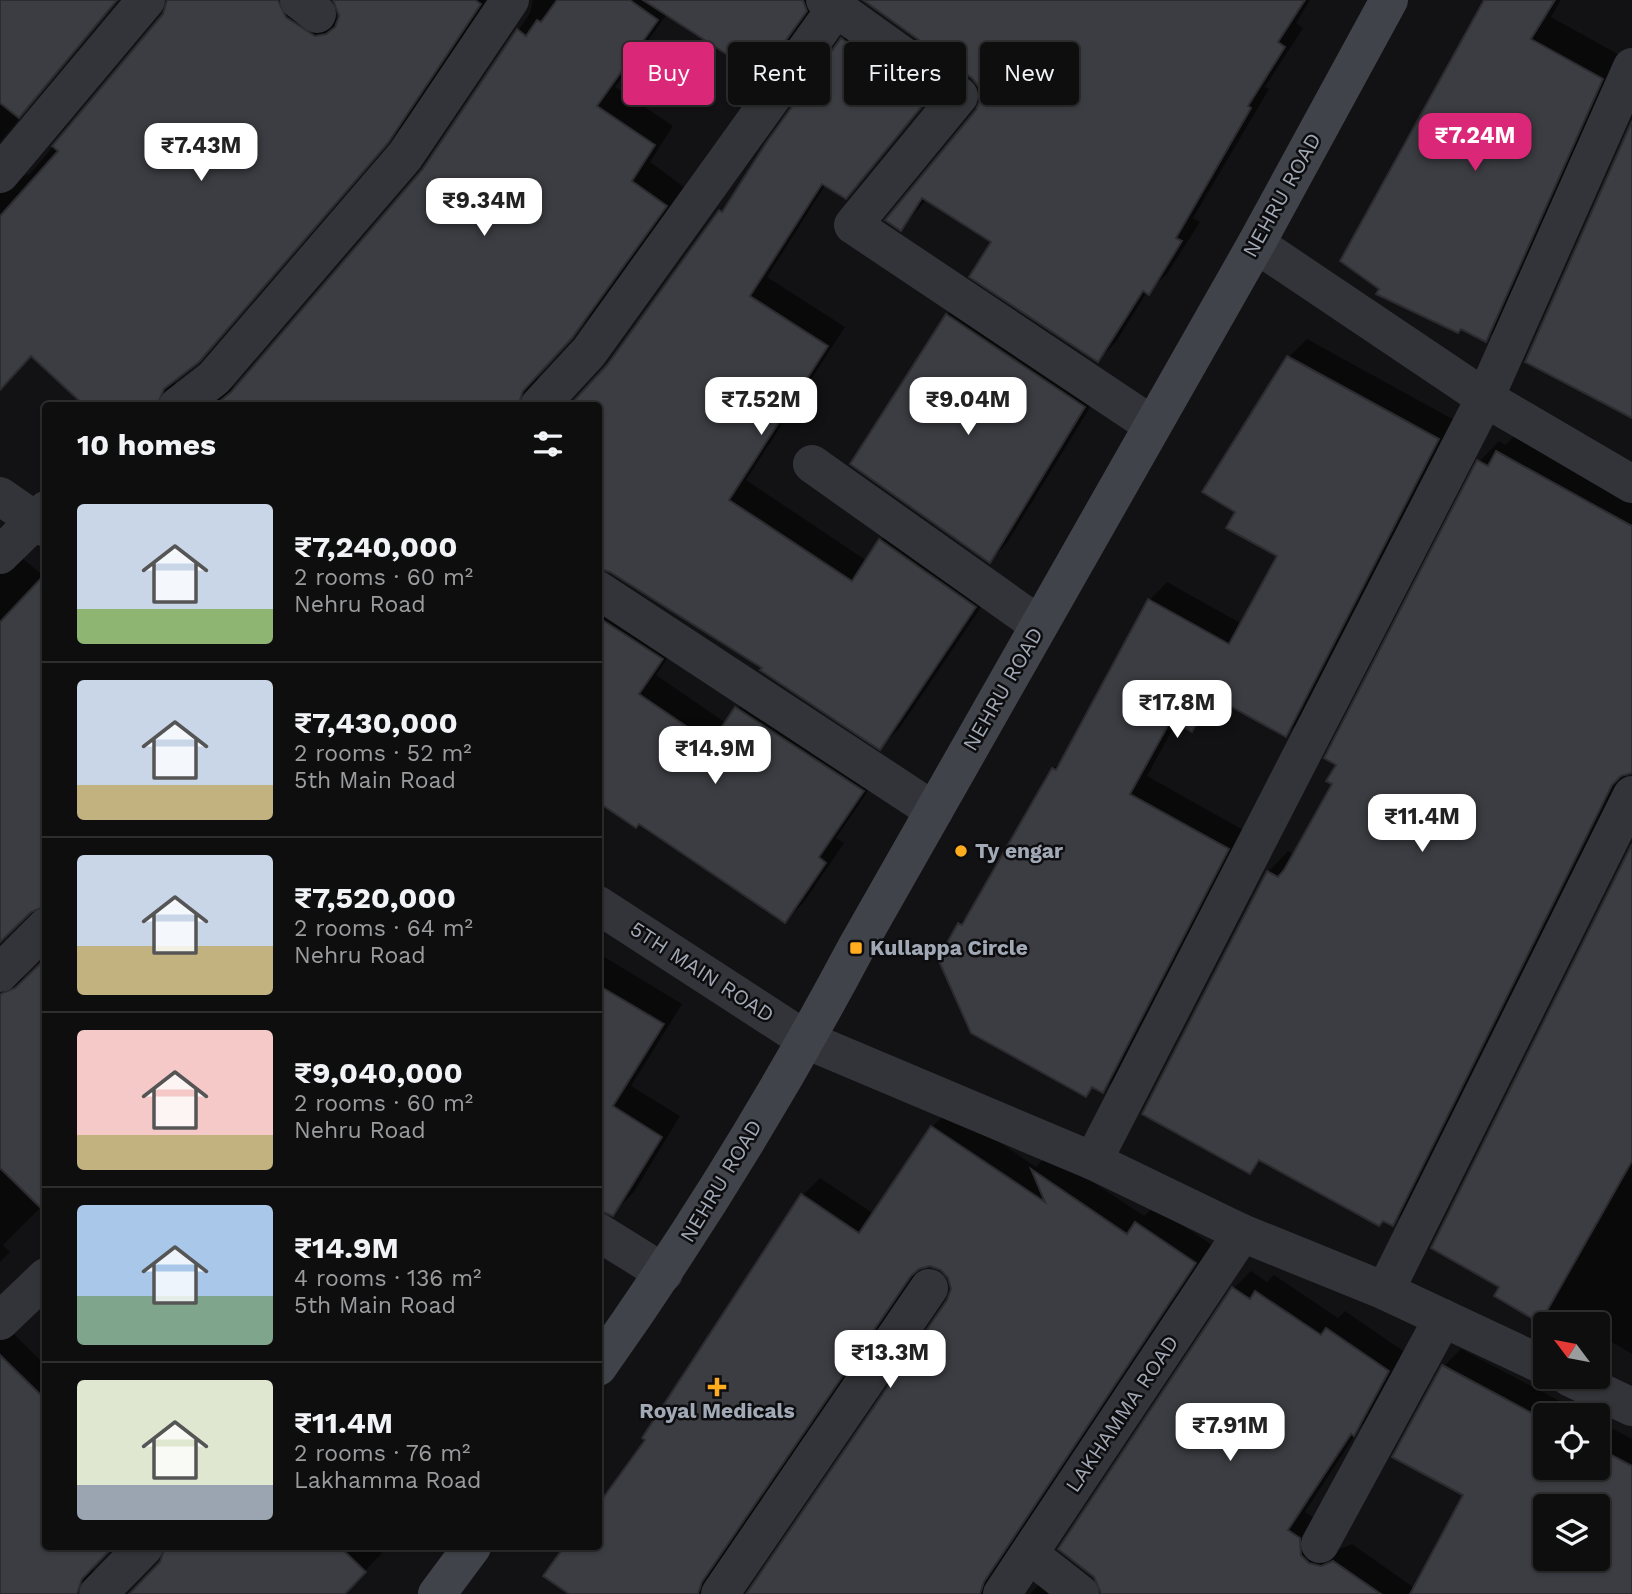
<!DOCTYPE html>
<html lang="en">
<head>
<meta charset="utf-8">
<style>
  body { margin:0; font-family:"Work Sans",sans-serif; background:#171718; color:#f1f3f6; height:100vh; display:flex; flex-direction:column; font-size:26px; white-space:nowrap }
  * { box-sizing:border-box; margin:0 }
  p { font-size:23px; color:#9b9c9e }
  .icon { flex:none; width:38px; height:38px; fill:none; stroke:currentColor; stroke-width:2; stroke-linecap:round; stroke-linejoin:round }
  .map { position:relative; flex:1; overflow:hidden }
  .details { position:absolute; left:42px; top:402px; width:560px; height:1148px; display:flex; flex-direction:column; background:#0e0e0f; border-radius:7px; box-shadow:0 2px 5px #0004,0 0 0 2px #2e2e2f }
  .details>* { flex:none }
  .top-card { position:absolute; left:623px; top:42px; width:665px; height:63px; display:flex; gap:14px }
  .needle { width:46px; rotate:302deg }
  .tools { position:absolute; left:1533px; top:1312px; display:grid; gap:14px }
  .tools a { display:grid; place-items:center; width:77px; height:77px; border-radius:7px; background:#0e0e0f; box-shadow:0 2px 5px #0004,0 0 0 2px #2e2e2f; font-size:35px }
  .price { position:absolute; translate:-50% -60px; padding:0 16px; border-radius:14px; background:#fff; color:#222; font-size:23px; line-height:46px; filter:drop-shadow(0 2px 4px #0008) }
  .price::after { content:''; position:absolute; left:50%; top:42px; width:21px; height:16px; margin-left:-10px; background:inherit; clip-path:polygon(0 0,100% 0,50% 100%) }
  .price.on { background:#db2777; color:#fff }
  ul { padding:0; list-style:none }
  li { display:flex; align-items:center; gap:21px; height:175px; padding:0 35px }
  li+li { border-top:2px solid #2e2e2f }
  li span { display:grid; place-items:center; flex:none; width:196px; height:140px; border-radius:7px; color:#555 }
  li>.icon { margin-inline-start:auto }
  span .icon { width:84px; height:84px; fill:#fffc; stroke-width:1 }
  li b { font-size:30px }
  h2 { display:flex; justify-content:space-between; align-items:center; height:84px; padding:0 35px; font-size:30px }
  .pill { padding:0 24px; border-radius:7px; background:#0e0e0f; box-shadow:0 2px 5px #0004,0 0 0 2px #2e2e2f; font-size:24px; line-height:63px }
  .pill.on { background:#db2777; color:#fff }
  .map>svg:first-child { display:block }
</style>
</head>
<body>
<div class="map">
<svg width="1632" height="1594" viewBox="0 0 1632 1594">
  <rect width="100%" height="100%" fill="#121214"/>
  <g fill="#0007" fill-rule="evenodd">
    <path d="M 0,0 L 118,0 L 0,142 Z"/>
    <path d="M 169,0 L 306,0 L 333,18 L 340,17 L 335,0 L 488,0 L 406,122 L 217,341 L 176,378 L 174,389 L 186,406 L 88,406 L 32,355 L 0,380 L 0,165 L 16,178 L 30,174 L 164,15 Z"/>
    <path d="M 533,0 L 818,0 L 778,56 L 760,74 L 667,14 L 615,87 L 673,126 L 650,162 L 684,187 L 590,317 L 541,371 L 536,382 L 547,406 L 207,406 L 244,379 L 423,171 L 530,13 Z"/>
    <path d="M 865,0 L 1310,0 L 1296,23 L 1303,28 L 1265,87 L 1269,89 L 1193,218 L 1200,222 L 1167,274 L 1147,292 L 1116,342 L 1098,360 L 994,242 L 927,199 L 901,229 L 977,111 L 982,100 L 981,87 L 973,77 Z"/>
    <path d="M 1486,0 L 1561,0 L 1551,17 L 1623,57 L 1507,319 L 1485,340 Z"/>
    <path d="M 861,21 L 944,81 L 846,197 L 826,184 L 767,277 L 845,327 L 746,480 L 867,561 L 881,540 L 899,521 L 994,588 L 899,729 L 880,747 L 764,667 L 611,570 L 598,406 L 570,406 L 608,366 L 720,211 L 732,199 L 842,40 Z"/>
    <path d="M 965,297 L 1102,388 L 1007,543 L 990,561 L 852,464 L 947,315 Z"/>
    <path d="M 1307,339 L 1456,421 L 1304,717 L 1286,735 L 1218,697 L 1210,712 L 1192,730 L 1177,721 L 1147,776 L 1245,831 L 1121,1073 L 1103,1091 L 1094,1086 L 1086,1095 L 940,959 L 959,924 L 973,911 L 1053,769 L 1066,756 L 1150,600 L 1167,582 L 1242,624 L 1280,556 L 1237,512 L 1289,357 Z"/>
    <path d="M 1518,432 L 1632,494 L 1632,772 L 1627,773 L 1413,1204 L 1392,1224 L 1262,1160 L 1250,1172 L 1144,1114 L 1268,872 L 1288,851 L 1294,855 L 1335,783 L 1338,764 L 1479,462 L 1499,441 L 1505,445 Z"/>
    <path d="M 0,546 L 23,559 L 45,577 L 39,904 L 0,941 Z"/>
    <path d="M 598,583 L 680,640 L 656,675 L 726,723 L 755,689 L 881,772 L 836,838 L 844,843 L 804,902 L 785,921 L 639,822 L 598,800 Z"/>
    <path d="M 1632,848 L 1632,1354 L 1598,1334 L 1598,1325 L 1581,1325 L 1552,1309 L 1540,1320 L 1502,1286 Z"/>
    <path d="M 598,953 L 682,1004 L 631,1086 L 680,1116 L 634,1192 L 614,1212 L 598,1209 Z"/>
    <path d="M 46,958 L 46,1202 L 3,1245 L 10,1252 L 0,1262 L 0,967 L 14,977 L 26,977 Z"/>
    <path d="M 950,1109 L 1036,1167 L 1049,1153 L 1144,1216 L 1154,1206 L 1212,1245 L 1007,1594 L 749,1594 L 949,1301 L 953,1289 L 951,1278 L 943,1269 L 930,1264 L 921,1266 L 719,1562 L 725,1594 L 572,1594 L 567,1547 L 598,1547 L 647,1439 L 803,1195 L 820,1178 L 874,1214 L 932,1127 Z"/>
    <path d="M 1251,1271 L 1267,1282 L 1274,1275 L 1338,1318 L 1345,1311 L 1406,1353 L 1371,1416 L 1361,1426 L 1305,1512 L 1317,1520 L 1327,1546 L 1340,1549 L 1352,1544 L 1413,1587 L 1426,1568 L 1465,1494 L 1444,1366 L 1461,1349 L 1588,1416 L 1545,1416 L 1545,1468 L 1598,1468 L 1598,1421 L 1632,1439 L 1632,1594 L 1103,1594 L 1102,1584 L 1060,1549 L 1234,1288 ZM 1545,1507 L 1598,1507 L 1598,1559 L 1545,1559 Z"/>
    <path d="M 0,1320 L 46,1366 L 46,1547 L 114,1547 L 94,1568 L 94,1581 L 104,1594 L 0,1594 Z"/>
    <path d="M 167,1547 L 376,1547 L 382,1553 L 343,1594 L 130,1594 L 161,1563 Z"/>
    <path d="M 1053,1569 L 1088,1594 L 1030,1594 Z"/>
  </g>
  <g fill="#3c3d42" stroke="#2c2c30" stroke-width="2" fill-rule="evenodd">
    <path d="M 0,0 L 117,0 L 19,118 L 0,103 Z"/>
    <path d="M 167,0 L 278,0 L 286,17 L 315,36 L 326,34 L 335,27 L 339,16 L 333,0 L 475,0 L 481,4 L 388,143 L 199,362 L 164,389 L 157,406 L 85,406 L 31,356 L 0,390 L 0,216 L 58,151 L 52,146 L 163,14 Z"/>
    <path d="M 557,0 L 630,0 L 658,20 L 597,106 L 655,145 L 632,181 L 667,206 L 572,338 L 523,391 L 518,406 L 214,406 L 231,392 L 422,170 L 517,29 L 526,36 L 537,20 L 541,22 Z"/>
    <path d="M 643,0 L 803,0 L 807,11 L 760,76 Z"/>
    <path d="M 863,0 L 1305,0 L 1278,42 L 1285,47 L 1248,106 L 1251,108 L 1176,238 L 1182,241 L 1149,295 L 1143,291 L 1098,362 L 969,277 L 991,242 L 922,198 L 901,231 L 885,220 L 976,110 L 981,98 L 979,87 L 972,78 Z"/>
    <path d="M 1484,0 L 1555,0 L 1531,39 L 1603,79 L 1486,342 L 1461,329 L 1458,333 L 1376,294 L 1379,289 L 1340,261 Z"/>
    <path d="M 841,38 L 927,100 L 846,199 L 822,184 L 750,296 L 828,346 L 729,500 L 852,581 L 879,539 L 976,607 L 880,750 L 760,670 L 762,668 L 610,572 L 598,568 L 598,406 L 569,406 L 607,365 L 719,210 L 722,212 L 766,143 Z"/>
    <path d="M 1632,121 L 1632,418 L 1525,362 Z"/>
    <path d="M 946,314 L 1085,407 L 990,563 L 850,464 Z"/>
    <path d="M 1287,356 L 1439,439 L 1286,737 L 1212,696 L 1192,732 L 1171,720 L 1130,794 L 1229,849 L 1103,1093 L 1092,1087 L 1086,1097 L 971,1033 L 938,959 L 958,923 L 962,925 L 1052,768 L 1056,770 L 1148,599 L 1229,644 L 1277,556 L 1226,528 L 1235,512 L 1202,492 Z"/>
    <path d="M 1496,451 L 1632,526 L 1632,773 L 1621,776 L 1612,785 L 1393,1226 L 1383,1221 L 1379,1226 L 1259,1160 L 1250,1174 L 1142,1114 L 1267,871 L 1278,877 L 1284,870 L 1332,784 L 1326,781 L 1336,765 L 1324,758 L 1477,460 L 1488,466 Z"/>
    <path d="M 46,573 L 46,906 L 31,912 L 0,942 L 0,622 Z"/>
    <path d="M 598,617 L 663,659 L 639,694 L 711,743 L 735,707 L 864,791 L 819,857 L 826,863 L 785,923 L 639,824 L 636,828 L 598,802 Z"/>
    <path d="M 1632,844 L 1632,1161 L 1540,1323 L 1494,1296 L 1499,1287 L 1431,1248 Z"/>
    <path d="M 46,958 L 46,1213 L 0,1168 L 0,994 L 15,988 Z"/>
    <path d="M 598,985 L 664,1024 L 613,1106 L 662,1137 L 613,1216 L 598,1210 Z"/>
    <path d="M 931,1126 L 1045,1202 L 1031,1169 L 1127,1234 L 1135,1222 L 1196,1263 L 984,1582 L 980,1594 L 746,1594 L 947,1300 L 951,1289 L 948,1278 L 941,1270 L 930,1266 L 919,1269 L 911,1276 L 702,1582 L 698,1594 L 569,1594 L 543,1576 L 564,1547 L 598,1547 L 598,1505 L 645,1440 L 642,1438 L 801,1194 L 859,1233 Z"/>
    <path d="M 1232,1287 L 1250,1299 L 1255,1291 L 1321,1335 L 1326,1328 L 1389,1371 L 1354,1436 L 1351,1434 L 1288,1530 L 1300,1538 L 1301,1555 L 1309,1563 L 1321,1566 L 1333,1561 L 1381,1594 L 1101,1594 L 1094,1577 L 1058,1549 Z"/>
    <path d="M 0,1355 L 46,1400 L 46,1547 L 113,1547 L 82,1579 L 77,1594 L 0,1594 Z"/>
    <path d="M 1442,1365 L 1545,1420 L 1545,1468 L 1598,1468 L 1598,1448 L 1632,1466 L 1632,1594 L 1410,1594 L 1463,1495 L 1392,1457 ZM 1545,1507 L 1598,1507 L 1598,1559 L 1545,1559 Z"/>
    <path d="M 165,1547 L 340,1547 L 366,1572 L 345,1594 L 129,1594 L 160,1562 Z"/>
  </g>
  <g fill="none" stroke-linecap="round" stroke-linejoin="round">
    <g stroke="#333439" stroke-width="38">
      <path d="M 299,0 L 317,14"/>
      <path d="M 825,0 L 959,96 L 853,225 L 1152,425"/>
      <path d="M 0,174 L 146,0"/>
      <path d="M 1256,244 L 1485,398 L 1632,484"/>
      <path d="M 178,406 L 214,378 L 405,156 L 510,0"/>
      <path d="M 539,406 L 589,352 L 836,8"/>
      <path d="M 812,464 L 1039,625"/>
      <path d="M 0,555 L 46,510"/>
      <path d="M 598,590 L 934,811"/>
      <path d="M 0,973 L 46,927"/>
      <path d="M 1093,1161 L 1485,398 L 1632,67"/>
      <path d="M 598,1232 L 664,1273"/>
      <path d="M 1385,1291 L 1632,795"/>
      <path d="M 0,1321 L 46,1277"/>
      <path d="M 1320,1544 L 1443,1318"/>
      <path d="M 1029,1554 L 1080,1594"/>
      <path d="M 98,1594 L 144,1547"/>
      <path d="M 720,1594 L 929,1288"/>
      <path d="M 1002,1594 L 1242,1233"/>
    </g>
    <g stroke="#333439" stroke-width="38">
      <path d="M 0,496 L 46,528"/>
      <path d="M 598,905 L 806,1040 L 1093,1161 L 1242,1233 L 1385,1291 L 1545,1366"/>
      <path d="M 1569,1377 L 1632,1407"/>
    </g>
    <g stroke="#404349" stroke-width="38">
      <path d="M 598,1367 C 693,1233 779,1093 856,948 L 1256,244 L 1389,0"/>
      <path d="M 437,1594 L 472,1547"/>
    </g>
  </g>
  <g fill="#ffac1f" stroke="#0d0d0f" stroke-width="2.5">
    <circle cx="961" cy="851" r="7"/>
    <rect x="849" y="941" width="14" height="14" rx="3.5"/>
    <path d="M713.5 1376.5h7v7h7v7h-7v7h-7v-7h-7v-7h7z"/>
  </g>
  <g text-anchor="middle" stroke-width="5" stroke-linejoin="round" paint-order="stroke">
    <g font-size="21" fill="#a2a9b6" stroke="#0d0d0f">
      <text transform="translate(1282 195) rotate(-61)" y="7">NEHRU ROAD</text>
      <text transform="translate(1003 689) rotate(-60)" y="7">NEHRU ROAD</text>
      <text transform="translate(702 972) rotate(33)" y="7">5TH MAIN ROAD</text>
      <text transform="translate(721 1181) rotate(-59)" y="7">NEHRU ROAD</text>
      <text transform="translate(1122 1414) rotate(-56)" y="7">LAKHAMMA ROAD</text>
    </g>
    <g font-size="21" font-weight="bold" fill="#a2a9b6" stroke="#0d0d0f" text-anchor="start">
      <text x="975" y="858">Ty engar</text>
      <text x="870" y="955">Kullappa Circle</text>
      <text x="717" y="1418" text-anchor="middle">Royal Medicals</text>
    </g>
  </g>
</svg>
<div class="tools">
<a><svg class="needle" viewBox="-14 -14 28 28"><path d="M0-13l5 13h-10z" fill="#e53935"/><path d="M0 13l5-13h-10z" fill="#9b9c9e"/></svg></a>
<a><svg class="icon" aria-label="locate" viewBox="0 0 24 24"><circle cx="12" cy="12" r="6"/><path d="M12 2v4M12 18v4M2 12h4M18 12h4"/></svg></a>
<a><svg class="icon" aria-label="layers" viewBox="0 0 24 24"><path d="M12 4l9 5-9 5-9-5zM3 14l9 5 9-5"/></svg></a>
</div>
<b class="price on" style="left:1475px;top:173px">₹7.24M</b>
<b class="price" style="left:201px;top:183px">₹7.43M</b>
<b class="price" style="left:484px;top:238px">₹9.34M</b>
<b class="price" style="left:761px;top:437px">₹7.52M</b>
<b class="price" style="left:968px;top:437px">₹9.04M</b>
<b class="price" style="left:1177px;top:740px">₹17.8M</b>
<b class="price" style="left:715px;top:786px">₹14.9M</b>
<b class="price" style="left:1422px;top:854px">₹11.4M</b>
<b class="price" style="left:890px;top:1390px">₹13.3M</b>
<b class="price" style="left:1230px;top:1463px">₹7.91M</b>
<div class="top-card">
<a class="pill on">Buy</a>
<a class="pill">Rent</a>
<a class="pill">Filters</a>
<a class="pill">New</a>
</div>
<section class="details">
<h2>10 homes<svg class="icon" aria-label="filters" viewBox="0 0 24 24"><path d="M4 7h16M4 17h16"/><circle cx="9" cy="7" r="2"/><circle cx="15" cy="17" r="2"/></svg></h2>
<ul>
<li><span style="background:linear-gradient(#c9d6e8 75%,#8fb573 0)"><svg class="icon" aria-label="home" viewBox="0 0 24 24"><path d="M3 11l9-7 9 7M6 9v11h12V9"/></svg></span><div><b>₹7,240,000</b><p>2 rooms · 60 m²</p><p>Nehru Road</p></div></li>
<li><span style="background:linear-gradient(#c9d6e8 75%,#c2b280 0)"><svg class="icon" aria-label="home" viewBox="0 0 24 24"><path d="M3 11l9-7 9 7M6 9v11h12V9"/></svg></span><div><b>₹7,430,000</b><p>2 rooms · 52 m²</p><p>5th Main Road</p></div></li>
<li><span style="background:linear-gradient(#c9d6e8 65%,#c2b280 0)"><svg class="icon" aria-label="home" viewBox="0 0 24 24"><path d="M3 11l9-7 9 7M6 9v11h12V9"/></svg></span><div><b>₹7,520,000</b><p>2 rooms · 64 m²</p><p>Nehru Road</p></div></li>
<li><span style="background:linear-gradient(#f6c9c9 75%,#c2b280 0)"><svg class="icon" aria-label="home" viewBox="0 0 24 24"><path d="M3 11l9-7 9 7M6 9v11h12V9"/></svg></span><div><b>₹9,040,000</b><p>2 rooms · 60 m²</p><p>Nehru Road</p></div></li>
<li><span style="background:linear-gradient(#a9c7e8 65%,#7fa58c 0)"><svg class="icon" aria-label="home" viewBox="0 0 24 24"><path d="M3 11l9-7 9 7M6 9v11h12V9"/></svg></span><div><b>₹14.9M</b><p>4 rooms · 136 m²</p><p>5th Main Road</p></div></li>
<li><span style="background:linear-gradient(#dfe7d0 75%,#9aa5b1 0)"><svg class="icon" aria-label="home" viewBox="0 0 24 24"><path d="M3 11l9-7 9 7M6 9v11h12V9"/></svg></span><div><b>₹11.4M</b><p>2 rooms · 76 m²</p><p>Lakhamma Road</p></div></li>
</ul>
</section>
</div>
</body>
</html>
